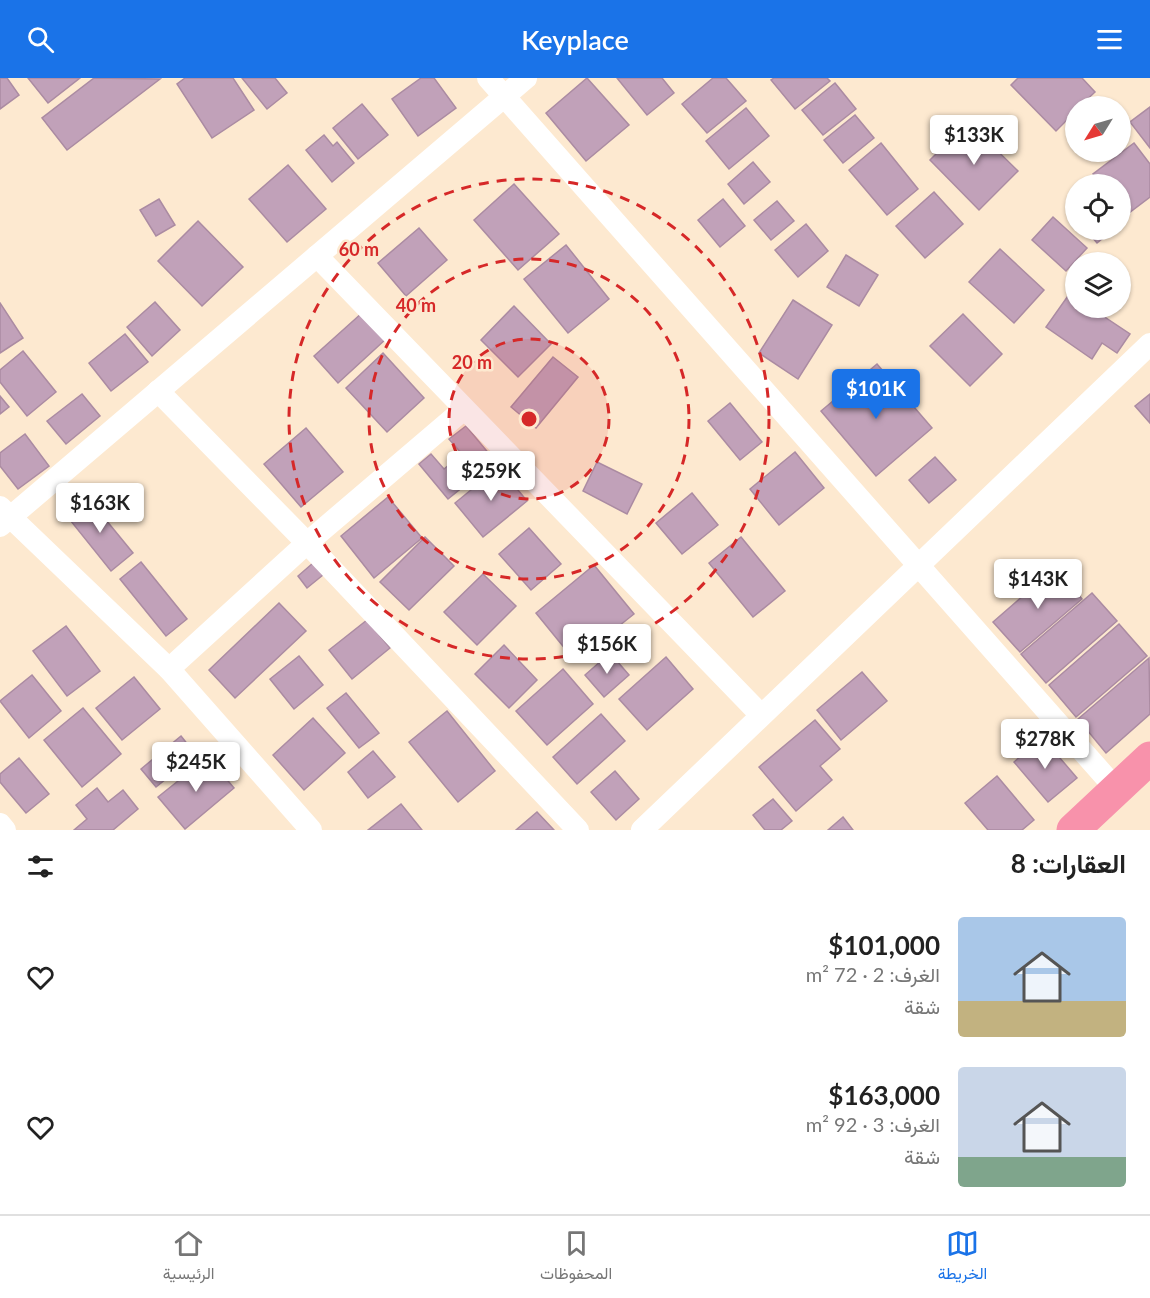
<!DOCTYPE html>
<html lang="ar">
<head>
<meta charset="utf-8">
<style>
  body { margin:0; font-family:Lato,Vazirmatn,sans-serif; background:#f2f2f2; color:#222; direction:rtl; height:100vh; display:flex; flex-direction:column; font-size:22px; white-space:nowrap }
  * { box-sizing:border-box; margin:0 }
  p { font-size:20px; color:#767676 }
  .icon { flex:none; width:33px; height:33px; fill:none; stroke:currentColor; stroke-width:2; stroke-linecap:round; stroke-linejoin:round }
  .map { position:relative; height:752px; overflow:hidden; direction:ltr }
  .details { display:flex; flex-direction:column; background:#fff; flex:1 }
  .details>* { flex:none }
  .needle { width:39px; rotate:233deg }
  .controls { position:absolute; left:1065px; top:18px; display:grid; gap:12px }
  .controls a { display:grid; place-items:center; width:66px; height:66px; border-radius:50%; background:#fff; box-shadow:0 2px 4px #0004; font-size:30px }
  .price { position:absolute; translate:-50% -51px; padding:0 14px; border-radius:6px; background:#fff; color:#222; font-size:20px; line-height:39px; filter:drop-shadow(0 2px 3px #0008) }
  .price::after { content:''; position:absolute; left:50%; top:36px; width:18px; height:14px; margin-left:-9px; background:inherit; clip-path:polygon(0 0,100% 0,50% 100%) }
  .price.selected { background:#1a73e8; color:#fff }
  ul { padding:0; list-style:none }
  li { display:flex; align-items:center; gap:18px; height:150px; padding:0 24px }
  li span { display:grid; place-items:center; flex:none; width:168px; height:120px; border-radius:6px; color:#555 }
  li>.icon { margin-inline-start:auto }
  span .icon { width:72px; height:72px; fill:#fffc; stroke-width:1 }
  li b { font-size:26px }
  h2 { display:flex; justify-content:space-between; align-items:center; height:72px; padding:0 24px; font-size:26px }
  header { display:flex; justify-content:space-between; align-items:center; height:78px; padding:0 24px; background:#1a73e8; color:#fff; font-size:27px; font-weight:600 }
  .tab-bar { display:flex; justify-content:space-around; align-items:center; height:84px; border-top:2px solid #e0e0e0; background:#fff; font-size:16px; color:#767676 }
  .tab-bar a { display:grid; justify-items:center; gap:3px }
  .tab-bar .selected { color:#1a73e8 }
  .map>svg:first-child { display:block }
</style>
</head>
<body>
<header><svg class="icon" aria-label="menu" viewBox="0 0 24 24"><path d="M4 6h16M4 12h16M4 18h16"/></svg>Keyplace<svg class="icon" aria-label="search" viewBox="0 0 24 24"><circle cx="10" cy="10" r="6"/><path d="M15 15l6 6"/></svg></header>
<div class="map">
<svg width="1150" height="752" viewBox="0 0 1150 752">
  <rect width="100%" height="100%" fill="#fde9d0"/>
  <g fill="#c1a1b9" stroke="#ab8ba2" stroke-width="1.5">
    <path d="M 0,0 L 7,0 L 19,17 L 0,31 Z"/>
    <path d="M 28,0 L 80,0 L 48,25 Z"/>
    <path d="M 94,0 L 160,1 L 67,72 L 42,40 Z"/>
    <path d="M 185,0 L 233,0 L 254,32 L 212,60 L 177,6 Z"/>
    <path d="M 242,0 L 275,0 L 287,15 L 267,31 Z"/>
    <path d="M 421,0 L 434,0 L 456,30 L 418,58 L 392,21 Z"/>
    <path d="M 587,0 L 629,47 L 586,83 L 546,35 Z"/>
    <path d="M 617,0 L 662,0 L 674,15 L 647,37 Z"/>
    <path d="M 713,0 L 726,0 L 746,23 L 707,55 L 682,26 Z"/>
    <path d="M 774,0 L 827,0 L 830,3 L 795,31 L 771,2 Z"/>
    <path d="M 1018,0 L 1082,0 L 1095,14 L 1080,28 L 1076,28 L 1076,33 L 1056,53 L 1011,7 Z"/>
    <path d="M 835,5 L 856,31 L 823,57 L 802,32 Z"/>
    <path d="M 362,26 L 388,57 L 358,81 L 333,50 Z"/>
    <path d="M 1150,29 L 1150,70 L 1130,44 Z"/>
    <path d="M 746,30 L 769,58 L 729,91 L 706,63 Z"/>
    <path d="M 855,37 L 874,60 L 843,85 L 824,62 Z"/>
    <path d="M 968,44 L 1018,93 L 979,132 L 930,82 Z"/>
    <path d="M 324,57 L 333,68 L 337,64 L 354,85 L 332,104 L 306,72 Z"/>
    <path d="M 881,65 L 918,111 L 887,137 L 849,92 Z"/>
    <path d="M 1134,65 L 1150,86 L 1150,119 L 1125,138 L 1120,132 L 1120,106 L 1101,106 L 1093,96 Z"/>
    <path d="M 753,84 L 770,104 L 744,126 L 728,106 Z"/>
    <path d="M 288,87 L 326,131 L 287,164 L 249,121 Z"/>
    <path d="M 514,106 L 559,156 L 518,192 L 474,142 Z"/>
    <path d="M 934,114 L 963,146 L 925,180 L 896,148 Z"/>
    <path d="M 159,121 L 175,147 L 156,158 L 140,132 Z"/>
    <path d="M 723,121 L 745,148 L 720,169 L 698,142 Z"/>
    <path d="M 777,123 L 794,143 L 771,162 L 754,142 Z"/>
    <path d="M 1053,139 L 1087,170 L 1066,193 L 1032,162 Z"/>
    <path d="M 198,143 L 243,189 L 202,228 L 158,183 Z"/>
    <path d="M 806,146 L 828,173 L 798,199 L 775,172 Z"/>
    <path d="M 419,150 L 447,182 L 406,218 L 378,185 Z"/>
    <path d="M 1086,152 L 1113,152 L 1097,165 Z"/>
    <path d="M 566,167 L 609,221 L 568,255 L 524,201 Z"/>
    <path d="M 1000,171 L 1044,212 L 1014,245 L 969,204 Z"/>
    <path d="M 846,177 L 878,197 L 859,228 L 827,209 Z"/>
    <path d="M 1070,215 L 1076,219 L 1076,230 L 1091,230 L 1130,256 L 1117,275 L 1102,265 L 1092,281 L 1046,249 Z"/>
    <path d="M 793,222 L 832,247 L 798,301 L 759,275 Z"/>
    <path d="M 155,224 L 180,252 L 152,278 L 127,249 Z"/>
    <path d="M 0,225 L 23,260 L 0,275 Z"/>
    <path d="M 514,228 L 551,266 L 518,299 L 481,262 Z"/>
    <path d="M 363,234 L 386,261 L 338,305 L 314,278 Z"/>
    <path d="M 963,236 L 1002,276 L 970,308 L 930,268 Z"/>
    <path d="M 125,256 L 148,284 L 111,313 L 89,285 Z"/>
    <path d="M 23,273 L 56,314 L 27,338 L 0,304 L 0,292 Z"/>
    <path d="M 383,275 L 424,320 L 387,354 L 346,310 Z"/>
    <path d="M 553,279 L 578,299 L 536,350 L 511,329 Z"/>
    <path d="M 877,286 L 932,350 L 876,398 L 821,333 Z"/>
    <path d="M 82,316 L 100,338 L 66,366 L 47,343 Z"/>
    <path d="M 1150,316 L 1150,345 L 1135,328 Z"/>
    <path d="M 0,318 L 9,329 L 0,336 Z"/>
    <path d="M 730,325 L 762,364 L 740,382 L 708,343 Z"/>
    <path d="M 466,348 L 495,383 L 448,421 L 419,386 L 431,376 L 444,391 L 462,376 L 449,361 Z"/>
    <path d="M 306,350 L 343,394 L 301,429 L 264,386 Z"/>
    <path d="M 25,356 L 49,388 L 18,411 L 0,388 L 0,375 Z"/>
    <path d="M 795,374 L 824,410 L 779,447 L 750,411 Z"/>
    <path d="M 935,379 L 956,402 L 929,425 L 909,402 Z"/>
    <path d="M 597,384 L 642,406 L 627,436 L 583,413 Z"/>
    <path d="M 499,389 L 527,423 L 483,459 L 455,425 Z"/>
    <path d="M 692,415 L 718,447 L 682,476 L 656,445 Z"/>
    <path d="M 388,419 L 422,460 L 374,500 L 341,458 Z"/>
    <path d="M 88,420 L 133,475 L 111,493 L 66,437 Z"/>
    <path d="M 529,450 L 561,486 L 531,512 L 499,476 Z"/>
    <path d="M 425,459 L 454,488 L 409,532 L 380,504 Z"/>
    <path d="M 741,459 L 785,513 L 753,539 L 709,485 Z"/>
    <path d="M 141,484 L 187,541 L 166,558 L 120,501 Z"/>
    <path d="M 313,485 L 323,497 L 307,510 L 298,498 Z"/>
    <path d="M 594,487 L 634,536 L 575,583 L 536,535 Z"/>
    <path d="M 1055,490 L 1082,521 L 1020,574 L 993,544 Z"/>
    <path d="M 483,496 L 516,528 L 477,567 L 444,534 Z"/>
    <path d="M 1092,515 L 1117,543 L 1046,605 L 1021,576 Z"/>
    <path d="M 279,525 L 306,553 L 235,620 L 209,592 Z"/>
    <path d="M 367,542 L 390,570 L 352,601 L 329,572 Z"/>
    <path d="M 1119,546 L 1147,578 L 1076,639 L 1049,607 Z"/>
    <path d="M 66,548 L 100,593 L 67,618 L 33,573 Z"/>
    <path d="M 504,567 L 537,602 L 509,630 L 475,596 Z"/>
    <path d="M 610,575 L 629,597 L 604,619 L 585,597 Z"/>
    <path d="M 299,578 L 323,607 L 294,631 L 270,601 Z"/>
    <path d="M 666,579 L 693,611 L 647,652 L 619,621 Z"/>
    <path d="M 1149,580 L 1150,636 L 1106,675 L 1078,641 Z"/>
    <path d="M 563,591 L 593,626 L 547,667 L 516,633 Z"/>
    <path d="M 862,594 L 887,623 L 841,662 L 817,632 Z"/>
    <path d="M 32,597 L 61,633 L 29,660 L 0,623 Z"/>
    <path d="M 134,599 L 160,631 L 122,662 L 96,630 Z"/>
    <path d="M 346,615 L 379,655 L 359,670 L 327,630 Z"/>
    <path d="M 83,630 L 121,676 L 82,709 L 44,662 Z"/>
    <path d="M 447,633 L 495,693 L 458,724 L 409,664 Z"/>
    <path d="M 601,636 L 625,663 L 577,706 L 553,679 Z"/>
    <path d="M 313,640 L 345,675 L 304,712 L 273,677 Z"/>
    <path d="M 815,642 L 840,671 L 820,688 L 832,702 L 796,733 L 759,689 Z"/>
    <path d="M 181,658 L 196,677 L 156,709 L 141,691 Z"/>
    <path d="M 1042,659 L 1077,700 L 1048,724 L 1014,684 Z"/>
    <path d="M 373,673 L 395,699 L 368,720 L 348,694 Z"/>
    <path d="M 208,679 L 234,710 L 185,751 L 158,719 Z"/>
    <path d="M 19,680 L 49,716 L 26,735 L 0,704 L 0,696 Z"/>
    <path d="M 615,693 L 639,721 L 616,742 L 591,714 Z"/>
    <path d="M 997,698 L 1034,742 L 1022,752 L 988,752 L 965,725 Z"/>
    <path d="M 97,710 L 108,724 L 123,712 L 138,731 L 113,752 L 74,752 L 87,741 L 76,727 Z"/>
    <path d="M 773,721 L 792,743 L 781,752 L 765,752 L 753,737 Z"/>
    <path d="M 401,726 L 422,752 L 368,752 Z"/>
    <path d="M 537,734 L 554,752 L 516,752 Z"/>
    <path d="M 843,739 L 853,752 L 828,752 Z"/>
  </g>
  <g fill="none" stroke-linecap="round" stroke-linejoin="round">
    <g stroke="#fff" stroke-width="22">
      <path d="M 488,0 L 1116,711"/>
      <path d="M 317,178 L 761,637"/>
      <path d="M 158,313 L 307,465 L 578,752"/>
      <path d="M 0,429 L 169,591 L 311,752"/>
      <path d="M 0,448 L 526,0"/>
      <path d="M 169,591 L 307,465 L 464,331"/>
      <path d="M 0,746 L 5,752"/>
      <path d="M 642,752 L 1150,266"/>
    </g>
    <path stroke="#f892ab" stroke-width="33" d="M 1073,752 L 1150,680"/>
  </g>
  <circle cx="529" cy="341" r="80" fill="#d62828" fill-opacity=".12"/>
  <g fill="none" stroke="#d62828" stroke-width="3" stroke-dasharray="10 8">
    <circle cx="529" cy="341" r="80"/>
    <circle cx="529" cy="341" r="160"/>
    <circle cx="529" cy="341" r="240"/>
  </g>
  <circle cx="529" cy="341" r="9" fill="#d62828" stroke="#fde9d0" stroke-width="3"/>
  <g font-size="18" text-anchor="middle" font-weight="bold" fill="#d62828" stroke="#fde9d0" stroke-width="5" stroke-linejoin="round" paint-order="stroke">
    <text x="359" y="178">60 m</text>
    <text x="416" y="234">40 m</text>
    <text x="472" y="291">20 m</text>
  </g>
</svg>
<div class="controls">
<a><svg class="needle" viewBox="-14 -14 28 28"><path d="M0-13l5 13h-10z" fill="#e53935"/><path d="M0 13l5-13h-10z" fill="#767676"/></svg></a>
<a><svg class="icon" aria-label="locate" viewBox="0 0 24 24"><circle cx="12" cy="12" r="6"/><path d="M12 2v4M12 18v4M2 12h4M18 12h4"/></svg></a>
<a><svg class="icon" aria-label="layers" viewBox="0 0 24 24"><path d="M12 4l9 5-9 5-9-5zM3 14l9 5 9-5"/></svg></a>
</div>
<b class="price" style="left:974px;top:88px">$133K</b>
<b class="price selected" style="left:876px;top:342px">$101K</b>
<b class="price" style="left:491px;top:424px">$259K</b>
<b class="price" style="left:100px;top:456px">$163K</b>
<b class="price" style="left:1038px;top:532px">$143K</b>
<b class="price" style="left:607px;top:597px">$156K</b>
<b class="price" style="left:1045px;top:692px">$278K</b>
<b class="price" style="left:196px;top:715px">$245K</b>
</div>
<section class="details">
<h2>العقارات: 8<svg class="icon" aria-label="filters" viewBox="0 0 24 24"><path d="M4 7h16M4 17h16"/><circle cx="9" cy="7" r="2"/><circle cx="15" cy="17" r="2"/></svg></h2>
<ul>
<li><span style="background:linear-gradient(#a9c7e8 70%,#c2b280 0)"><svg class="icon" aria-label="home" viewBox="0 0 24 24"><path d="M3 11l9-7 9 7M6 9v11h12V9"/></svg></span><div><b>$101,000</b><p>الغرف: 2 · 72 m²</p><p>شقة</p></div><svg class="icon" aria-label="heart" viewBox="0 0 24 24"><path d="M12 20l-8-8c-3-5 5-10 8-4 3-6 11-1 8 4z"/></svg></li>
<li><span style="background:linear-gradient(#c9d6e8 75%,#7fa58c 0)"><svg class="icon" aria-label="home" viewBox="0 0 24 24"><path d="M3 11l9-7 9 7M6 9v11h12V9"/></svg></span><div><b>$163,000</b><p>الغرف: 3 · 92 m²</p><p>شقة</p></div><svg class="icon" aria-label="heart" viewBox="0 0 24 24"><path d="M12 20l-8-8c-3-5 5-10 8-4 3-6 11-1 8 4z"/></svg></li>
</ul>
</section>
<nav class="tab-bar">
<a class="selected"><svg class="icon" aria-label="map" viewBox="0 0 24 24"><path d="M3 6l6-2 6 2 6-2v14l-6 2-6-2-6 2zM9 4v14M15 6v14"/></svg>الخريطة</a>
<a><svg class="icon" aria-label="saved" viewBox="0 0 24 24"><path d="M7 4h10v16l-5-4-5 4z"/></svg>المحفوظات</a>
<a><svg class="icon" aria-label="home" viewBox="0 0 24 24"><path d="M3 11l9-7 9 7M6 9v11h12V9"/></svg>الرئيسية</a>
</nav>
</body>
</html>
